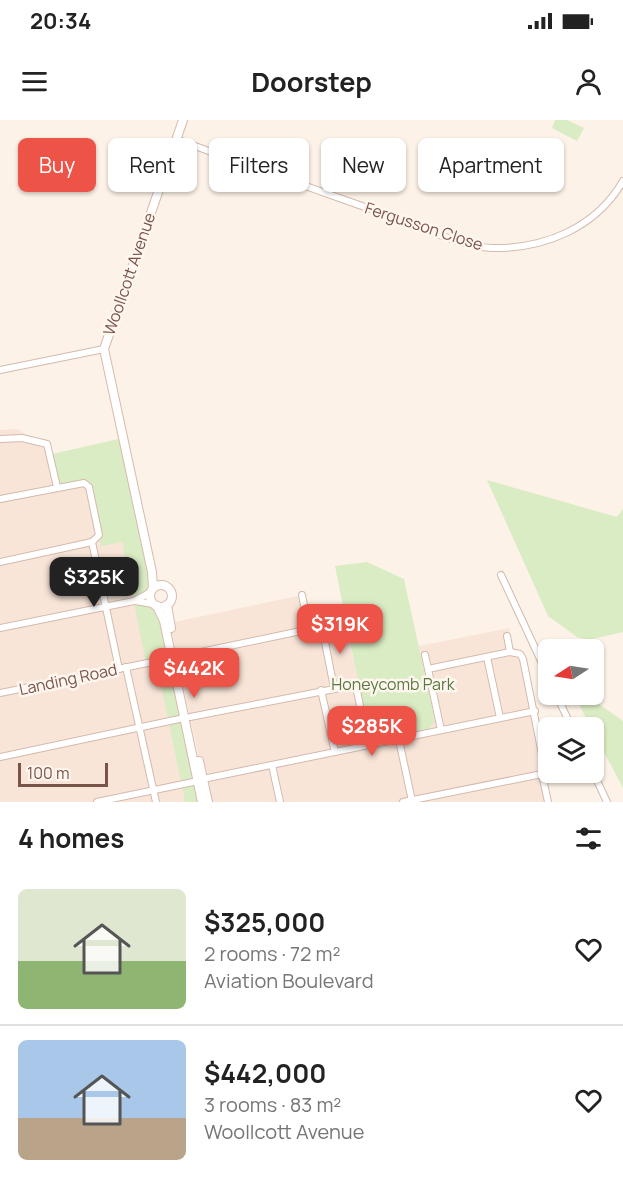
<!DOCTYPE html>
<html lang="en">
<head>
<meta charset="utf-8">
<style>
  body { margin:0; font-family:Manrope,sans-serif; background:#f6f6f6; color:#222; height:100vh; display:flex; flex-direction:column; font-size:22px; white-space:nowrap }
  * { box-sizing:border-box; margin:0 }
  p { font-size:20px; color:#767676 }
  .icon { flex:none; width:33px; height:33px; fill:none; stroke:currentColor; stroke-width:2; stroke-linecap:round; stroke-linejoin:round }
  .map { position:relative; height:682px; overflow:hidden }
  .panel { display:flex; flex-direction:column; background:#fff; flex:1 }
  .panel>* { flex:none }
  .guide { position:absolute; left:18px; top:18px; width:588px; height:54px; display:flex; gap:12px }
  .needle { width:39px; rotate:258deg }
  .fabs { position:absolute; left:538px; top:519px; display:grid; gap:12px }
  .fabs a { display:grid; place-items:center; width:66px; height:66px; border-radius:9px; background:#fff; box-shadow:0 2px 4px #0004; font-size:30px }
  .scale { position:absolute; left:18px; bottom:15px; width:90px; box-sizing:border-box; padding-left:6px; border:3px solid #795449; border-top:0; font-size:16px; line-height:21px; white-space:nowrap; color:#795449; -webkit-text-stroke:4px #fff6ef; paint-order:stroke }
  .price { position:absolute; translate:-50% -51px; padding:0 14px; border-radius:12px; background:#ed5447; color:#fff; font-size:20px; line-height:39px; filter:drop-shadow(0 2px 3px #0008) }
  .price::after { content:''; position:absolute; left:50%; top:36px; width:18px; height:14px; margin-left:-9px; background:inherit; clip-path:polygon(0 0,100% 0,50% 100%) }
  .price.on { background:#222; color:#fff }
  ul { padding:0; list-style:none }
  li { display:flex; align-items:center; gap:18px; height:150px; padding:0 18px }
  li+li { border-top:2px solid #e0e0e0 }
  li span { display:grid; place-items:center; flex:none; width:168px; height:120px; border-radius:9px; color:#555 }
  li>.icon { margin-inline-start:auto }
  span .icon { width:72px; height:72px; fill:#fffc; stroke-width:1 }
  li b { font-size:26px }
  h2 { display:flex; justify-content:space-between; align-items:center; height:72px; padding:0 18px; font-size:26px }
  .pill { padding:0 21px; border-radius:9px; background:#fff; box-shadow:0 2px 4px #0004; font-size:21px; line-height:54px }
  .pill.on { background:#ed5447; color:#fff }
  .status { display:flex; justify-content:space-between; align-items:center; height:42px; padding:0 30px; background:#fff; direction:ltr }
  .status svg { height:16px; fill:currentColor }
  header { display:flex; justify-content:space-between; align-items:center; height:78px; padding:0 18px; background:#fff; font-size:27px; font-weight:700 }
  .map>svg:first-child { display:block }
</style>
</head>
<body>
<div class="status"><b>20:34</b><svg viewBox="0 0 49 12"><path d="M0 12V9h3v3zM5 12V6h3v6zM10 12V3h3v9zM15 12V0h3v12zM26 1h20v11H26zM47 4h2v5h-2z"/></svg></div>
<header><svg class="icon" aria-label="menu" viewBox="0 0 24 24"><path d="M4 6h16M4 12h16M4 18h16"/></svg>Doorstep<svg class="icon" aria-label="person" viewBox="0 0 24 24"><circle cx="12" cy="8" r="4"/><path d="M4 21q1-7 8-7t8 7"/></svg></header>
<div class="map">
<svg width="623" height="682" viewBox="0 0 623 682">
  <rect width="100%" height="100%" fill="#fdf2e7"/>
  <g fill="#f8e5d8">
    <path d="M 18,309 L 52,334 L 84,363 L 122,422 L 156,541 L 185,682 L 0,682 L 0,310 Z"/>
    <path d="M 302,475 L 309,509 L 343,503 L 348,513 L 369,616 L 435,601 L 419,526 L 509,508 L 513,528 L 525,535 L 549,645 L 546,659 L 550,682 L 208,682 L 170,503 Z"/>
  </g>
  <g fill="#daecc4">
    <path d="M 555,0 L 567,0 L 584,8 L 577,21 L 552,8 Z"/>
    <path d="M 123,318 L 152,452 L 150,478 L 163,499 L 202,682 L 185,682 L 156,542 L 146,543 L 122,422 L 101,426 L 87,365 L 57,367 L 52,334 Z"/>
    <path d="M 487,360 L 617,397 L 623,389 L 623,512 L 588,520 L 577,517 L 548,496 Z"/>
    <path d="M 367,442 L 404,459 L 435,601 L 428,610 L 376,621 L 369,616 L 335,446 Z"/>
    <path d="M 574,575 L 586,575 L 623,601 L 623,668 L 594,613 L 594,608 L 591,607 Z"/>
  </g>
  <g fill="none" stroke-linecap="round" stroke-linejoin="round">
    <g stroke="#d3baae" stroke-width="8">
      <g id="street">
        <path d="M 176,19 C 246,45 317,70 387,95 C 415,105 463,127 492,128 C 544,129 596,108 623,61"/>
        <path d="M 0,250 L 104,229"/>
        <path d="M 0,319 L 22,318 L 47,324 L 57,367"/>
        <path d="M 0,379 L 84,363 L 89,367 L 99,415 L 92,422 L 0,442"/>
        <path d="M 92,422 L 119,549"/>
        <path d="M 501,455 L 549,558"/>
        <path d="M 302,475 L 309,510"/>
        <path d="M 135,481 L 153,484"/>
        <path d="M 322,507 L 334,568"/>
        <path d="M 0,508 L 134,481 L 151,472"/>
        <path d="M 507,516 L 510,532"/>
        <path d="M 425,535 L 441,610"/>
        <path d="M 177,537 L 334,504"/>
        <path d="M 487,537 L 500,598"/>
        <path d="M 126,547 L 156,682"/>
        <path d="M 321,570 L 335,632"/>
        <path d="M 0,573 L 172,538"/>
        <path d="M 556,574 L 572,608"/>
        <path d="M 190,597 L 350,566 L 357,571 L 368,625"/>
        <path d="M 399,620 L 412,681"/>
        <path d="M 0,637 L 184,598"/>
        <path d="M 272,645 L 280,682"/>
        <path d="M 593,652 L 607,682"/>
        <path d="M 542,654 L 548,682"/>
        <path d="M 203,659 L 535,591"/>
        <path d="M 97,682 L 198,661"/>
        <path d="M 403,682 L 542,654 L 545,649 L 523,539 L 520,534 L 510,532 L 428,549"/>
      </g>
    </g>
    <g stroke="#d8baae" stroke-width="10">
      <g id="secondary">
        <circle cx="161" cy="476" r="11"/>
        <path d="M 153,468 L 152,452 L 104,229 L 183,0"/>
        <path d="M 167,485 L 171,508"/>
        <path d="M 157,486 L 164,501 L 202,682"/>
        <path d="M 199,641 L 208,682"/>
      </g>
    </g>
    <use href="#street" stroke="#fff" stroke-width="6"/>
    <use href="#secondary" stroke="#fff" stroke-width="8"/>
  </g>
  <g text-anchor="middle" stroke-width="5" stroke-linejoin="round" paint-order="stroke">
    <g font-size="16" fill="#795449" stroke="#fff6ef">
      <text transform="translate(424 106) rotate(18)" y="6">Fergusson Close</text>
      <text transform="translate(129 154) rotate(-71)" y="6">Woollcott Avenue</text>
      <text transform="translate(68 559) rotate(-12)" y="6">Landing Road</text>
    </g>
    <g font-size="16" fill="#587a3e" stroke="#fff6ef">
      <text x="393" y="570">Honeycomb Park</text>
    </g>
  </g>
</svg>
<div class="fabs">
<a><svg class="needle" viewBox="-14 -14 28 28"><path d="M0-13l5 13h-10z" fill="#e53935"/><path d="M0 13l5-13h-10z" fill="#767676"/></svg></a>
<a><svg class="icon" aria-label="layers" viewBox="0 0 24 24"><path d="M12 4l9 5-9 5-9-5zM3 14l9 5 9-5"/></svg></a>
</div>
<div class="scale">100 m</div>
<b class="price on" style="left:94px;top:488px">$325K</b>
<b class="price" style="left:340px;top:535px">$319K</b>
<b class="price" style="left:194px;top:579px">$442K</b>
<b class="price" style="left:372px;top:637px">$285K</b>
<div class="guide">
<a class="pill on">Buy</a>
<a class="pill">Rent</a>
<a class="pill">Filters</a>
<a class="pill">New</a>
<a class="pill">Apartment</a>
</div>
</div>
<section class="panel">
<h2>4 homes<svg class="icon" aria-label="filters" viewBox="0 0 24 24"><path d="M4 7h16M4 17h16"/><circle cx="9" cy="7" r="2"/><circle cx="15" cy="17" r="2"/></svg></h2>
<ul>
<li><span style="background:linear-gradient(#dfe7d0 60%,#8fb573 0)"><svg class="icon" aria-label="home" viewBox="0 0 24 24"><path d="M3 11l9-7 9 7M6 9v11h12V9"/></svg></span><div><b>$325,000</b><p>2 rooms · 72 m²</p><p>Aviation Boulevard</p></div><svg class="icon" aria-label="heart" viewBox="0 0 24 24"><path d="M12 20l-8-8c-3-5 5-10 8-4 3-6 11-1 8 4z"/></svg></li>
<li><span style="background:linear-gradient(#a9c7e8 65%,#b9a48a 0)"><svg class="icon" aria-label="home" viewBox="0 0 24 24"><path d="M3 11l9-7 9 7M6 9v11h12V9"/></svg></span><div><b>$442,000</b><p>3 rooms · 83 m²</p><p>Woollcott Avenue</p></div><svg class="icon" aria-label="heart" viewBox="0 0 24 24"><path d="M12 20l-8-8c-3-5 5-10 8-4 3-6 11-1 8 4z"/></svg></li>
</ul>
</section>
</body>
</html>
